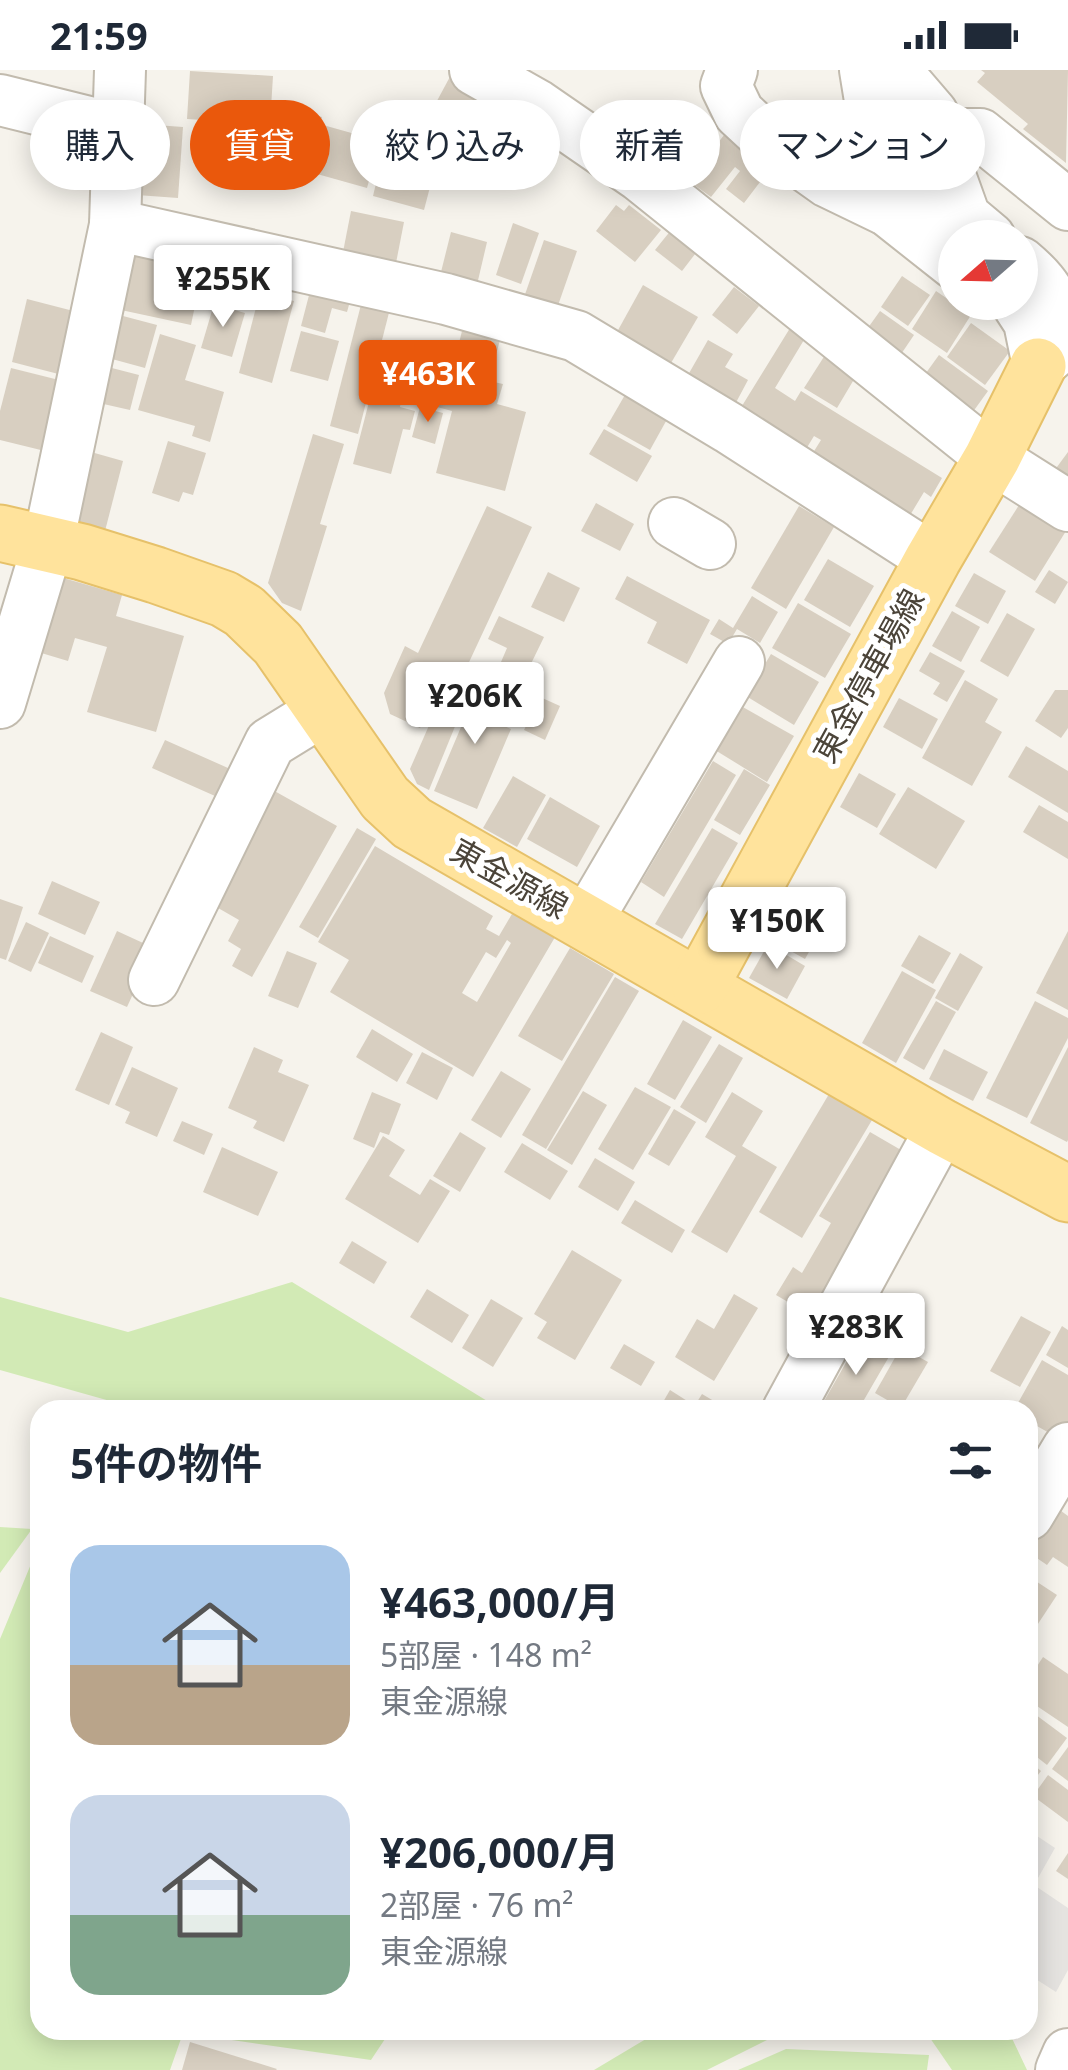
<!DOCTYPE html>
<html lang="ja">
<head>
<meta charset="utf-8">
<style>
  body { margin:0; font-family:"Noto Sans","Noto Sans JP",sans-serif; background:#f6f6f7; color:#1f2937; height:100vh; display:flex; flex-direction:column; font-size:38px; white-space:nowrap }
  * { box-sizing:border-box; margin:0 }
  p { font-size:32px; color:#747a83 }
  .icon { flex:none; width:55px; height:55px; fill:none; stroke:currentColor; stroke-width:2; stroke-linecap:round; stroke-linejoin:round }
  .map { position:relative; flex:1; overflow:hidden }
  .drawer { position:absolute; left:30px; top:1330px; width:1008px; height:640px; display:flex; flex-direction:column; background:#fff; border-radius:30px; box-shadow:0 5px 25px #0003 }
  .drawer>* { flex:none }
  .top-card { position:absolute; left:30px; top:30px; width:1010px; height:90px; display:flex; gap:20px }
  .needle { width:65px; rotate:250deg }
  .tools { position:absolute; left:938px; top:150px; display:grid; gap:20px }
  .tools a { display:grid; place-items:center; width:100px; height:100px; border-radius:50%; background:#fff; box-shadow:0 5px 25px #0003; font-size:50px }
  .price { position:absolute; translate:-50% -85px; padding:0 22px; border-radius:10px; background:#fff; color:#222; font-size:32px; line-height:65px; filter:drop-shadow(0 2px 5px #0008) }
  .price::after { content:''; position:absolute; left:50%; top:60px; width:30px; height:22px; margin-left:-15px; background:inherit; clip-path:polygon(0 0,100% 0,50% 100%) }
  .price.on { background:#ea580c; color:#fff }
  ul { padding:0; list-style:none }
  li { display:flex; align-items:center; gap:30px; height:250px; padding:0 40px }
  li span { display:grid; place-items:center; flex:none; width:280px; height:200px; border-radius:30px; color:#555 }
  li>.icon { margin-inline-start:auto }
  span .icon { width:120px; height:120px; fill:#fffc; stroke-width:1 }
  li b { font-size:42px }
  h2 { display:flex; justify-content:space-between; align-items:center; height:120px; padding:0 40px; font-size:42px }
  .tag { padding:0 35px; border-radius:45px; background:#fff; box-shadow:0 5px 25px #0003; font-size:35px; line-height:90px }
  .tag.on { background:#ea580c; color:#fff }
  .status { display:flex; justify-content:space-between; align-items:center; height:70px; padding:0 50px; background:#fff; direction:ltr }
  .status svg { height:28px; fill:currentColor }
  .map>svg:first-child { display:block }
</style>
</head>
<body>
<div class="status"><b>21:59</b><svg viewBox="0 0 49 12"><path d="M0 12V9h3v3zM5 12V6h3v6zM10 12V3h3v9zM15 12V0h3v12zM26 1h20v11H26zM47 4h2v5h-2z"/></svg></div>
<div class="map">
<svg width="1068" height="2000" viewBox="0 0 1068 2000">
  <rect width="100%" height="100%" fill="#f6f3ec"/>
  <g fill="#d2eab5">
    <path d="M 292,1212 L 502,1340 L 142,1340 L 0,1300 L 0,1227 L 128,1262 Z"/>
    <path d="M 0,1457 L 32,1459 L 0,1503 Z"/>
    <path d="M 40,1486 L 40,1960 L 391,1960 L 371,1990 L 183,1963 L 170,2000 L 0,2000 L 0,1569 L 31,1494 Z"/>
    <path d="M 661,1960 L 1008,1960 L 1027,2000 L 952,2000 L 930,1968 L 779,1964 L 707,2000 L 594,2000 Z"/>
    <path d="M 786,1979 L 929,1985 L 927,2000 L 738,2000 Z"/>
  </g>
  <path fill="#e5e3e0" d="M 1028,1760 L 1055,1778 L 1034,1815 L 1068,1838 L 1068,1900 L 1056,1922 L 1028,1904 Z"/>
  <g fill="#d8cfc1" fill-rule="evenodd">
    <path d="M 981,0 L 1068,0 L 1066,93 L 1023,59 L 1028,54 L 977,12 L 985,3 Z"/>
    <path d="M 190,1 L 273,6 L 270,54 L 187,49 Z"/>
    <path d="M 452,3 L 494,26 L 466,78 L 424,55 Z"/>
    <path d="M 511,26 L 546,48 L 511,107 L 475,85 Z"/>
    <path d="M 671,36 L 711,66 L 679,109 L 639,78 Z"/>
    <path d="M 286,37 L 322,47 L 317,70 L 280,61 Z"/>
    <path d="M 833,45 L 851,56 L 837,77 L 820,66 Z"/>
    <path d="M 142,54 L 183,57 L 178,128 L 137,125 Z"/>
    <path d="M 323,55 L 380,71 L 367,118 L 310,102 Z"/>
    <path d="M 724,65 L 746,82 L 773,95 L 744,133 L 726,119 L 740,101 L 735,97 L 711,127 L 689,111 Z"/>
    <path d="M 250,69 L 290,73 L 287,103 L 248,100 Z"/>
    <path d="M 383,84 L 435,98 L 424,140 L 373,126 Z"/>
    <path d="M 616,135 L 624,141 L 629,135 L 661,160 L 635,192 L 596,161 Z"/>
    <path d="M 351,141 L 404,152 L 396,193 L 343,182 Z"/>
    <path d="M 513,153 L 539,163 L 521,214 L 496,205 Z"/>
    <path d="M 676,154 L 702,175 L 682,201 L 655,180 Z"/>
    <path d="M 451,162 L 487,172 L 476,219 L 439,210 Z"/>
    <path d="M 544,170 L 577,181 L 555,244 L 522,233 Z"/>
    <path d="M 134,180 L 205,187 L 191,255 L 121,240 Z"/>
    <path d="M 314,206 L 354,217 L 347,242 L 332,238 L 325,263 L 301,256 Z"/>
    <path d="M 902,206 L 930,225 L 908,256 L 881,237 Z"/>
    <path d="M 643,215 L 698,247 L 671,293 L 617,262 Z"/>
    <path d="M 734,217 L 759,236 L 737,264 L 712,245 Z"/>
    <path d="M 365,219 L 393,227 L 358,364 L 330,356 Z"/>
    <path d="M 936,221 L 971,245 L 947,283 L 912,259 Z"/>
    <path d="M 260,222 L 294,231 L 272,313 L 239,303 Z"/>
    <path d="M 27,229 L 85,244 L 70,307 L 12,292 Z"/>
    <path d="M 214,234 L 245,243 L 232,287 L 201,278 Z"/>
    <path d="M 880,241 L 914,265 L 895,293 L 860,269 Z"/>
    <path d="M 466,245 L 504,255 L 489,311 L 503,314 L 497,334 L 526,342 L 505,421 L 436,403 L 452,341 L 381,322 L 390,287 L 416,294 L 420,280 L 455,289 Z"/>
    <path d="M 123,246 L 157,255 L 145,298 L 112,289 Z"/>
    <path d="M 795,250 L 810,260 L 775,318 L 795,331 L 801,321 L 942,408 L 931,427 L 924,422 L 909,447 L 811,386 L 821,370 L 814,366 L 803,384 L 737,344 Z"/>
    <path d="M 971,253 L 1010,281 L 985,315 L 947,287 Z"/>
    <path d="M 301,261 L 339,271 L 328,311 L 290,301 Z"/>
    <path d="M 160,264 L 196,275 L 185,310 L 224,322 L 210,372 L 192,366 L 195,356 L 138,340 Z"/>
    <path d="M 708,270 L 733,284 L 725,297 L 748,310 L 732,340 L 684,312 Z"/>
    <path d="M 827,282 L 859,301 L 837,338 L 804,318 Z"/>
    <path d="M 939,285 L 988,321 L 967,350 L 918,314 Z"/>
    <path d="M 108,297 L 139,305 L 130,340 L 99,333 Z"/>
    <path d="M 11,298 L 71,313 L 53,383 L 0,370 L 0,341 Z"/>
    <path d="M 633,311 L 675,335 L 650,380 L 607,356 Z"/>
    <path d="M 371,324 L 401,331 L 400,337 L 415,341 L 410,360 L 403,359 L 391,404 L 353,394 Z"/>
    <path d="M 420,337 L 443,343 L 435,374 L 412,367 Z"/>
    <path d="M 604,359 L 652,386 L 637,412 L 589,384 Z"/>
    <path d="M 313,364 L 344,374 L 320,454 L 327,456 L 301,541 L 282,533 L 268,513 Z"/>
    <path d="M 168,371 L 206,383 L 193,425 L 183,422 L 179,432 L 152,423 Z"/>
    <path d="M 91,382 L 123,391 L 105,461 L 73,452 Z"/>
    <path d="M 1068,382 L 1068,412 L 1054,401 Z"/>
    <path d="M 1021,432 L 1066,461 L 1035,511 L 989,482 Z"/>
    <path d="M 596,433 L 634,454 L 620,481 L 581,461 Z"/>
    <path d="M 487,436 L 532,457 L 464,603 L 449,596 L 420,658 L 390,644 L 384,623 L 405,576 L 418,583 Z"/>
    <path d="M 799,436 L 834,457 L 786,539 L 751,518 Z"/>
    <path d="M 828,489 L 874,516 L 850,557 L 804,530 Z"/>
    <path d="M 1049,500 L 1068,512 L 1055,534 L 1035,522 Z"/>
    <path d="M 548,502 L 580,518 L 564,552 L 531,537 Z"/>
    <path d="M 974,503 L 1006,521 L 988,554 L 955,536 Z"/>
    <path d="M 627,506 L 710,550 L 687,594 L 647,573 L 657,552 L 615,529 Z"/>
    <path d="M 60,507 L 122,525 L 116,546 L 184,566 L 156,662 L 87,642 L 107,577 L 75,568 L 68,591 L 38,582 Z"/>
    <path d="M 752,526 L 778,542 L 760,573 L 737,559 L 728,574 L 710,564 L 719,549 L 733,558 Z"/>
    <path d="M 798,533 L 851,564 L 825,608 L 772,578 Z"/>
    <path d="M 952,541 L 980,557 L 961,592 L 932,576 Z"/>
    <path d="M 1007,543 L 1035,559 L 1008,607 L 980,591 Z"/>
    <path d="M 499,546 L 544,567 L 526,604 L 501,592 L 507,578 L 488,569 Z"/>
    <path d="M 930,582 L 965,601 L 947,632 L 933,624 L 940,613 L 919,601 Z"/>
    <path d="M 771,584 L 819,612 L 794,655 L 746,626 Z"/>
    <path d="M 483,605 L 507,614 L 492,651 L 511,659 L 477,739 L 434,721 Z"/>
    <path d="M 965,610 L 998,629 L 985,652 L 1002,662 L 972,716 L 922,688 Z"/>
    <path d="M 1055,620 L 1068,620 L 1068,658 L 1061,668 L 1035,651 Z"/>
    <path d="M 540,627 L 560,636 L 545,670 L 524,660 Z"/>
    <path d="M 899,628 L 938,649 L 922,679 L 883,657 Z"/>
    <path d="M 741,636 L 794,666 L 767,712 L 715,680 Z"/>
    <path d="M 434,644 L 456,654 L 429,720 L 417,714 L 410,699 Z"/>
    <path d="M 165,670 L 237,702 L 224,730 L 152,698 Z"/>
    <path d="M 1026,676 L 1068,701 L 1068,743 L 1008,707 Z"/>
    <path d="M 713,691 L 736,705 L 664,827 L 641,812 Z"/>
    <path d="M 744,699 L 770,715 L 740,765 L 714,750 Z"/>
    <path d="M 859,703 L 896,724 L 877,758 L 840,737 Z"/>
    <path d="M 513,706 L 546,725 L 517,777 L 483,758 Z"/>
    <path d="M 262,714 L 337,756 L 252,907 L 232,896 L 241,879 L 228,871 L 239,850 L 199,827 Z"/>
    <path d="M 908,717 L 965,751 L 936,799 L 879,764 Z"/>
    <path d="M 550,727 L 600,756 L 577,797 L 527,769 Z"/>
    <path d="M 1039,735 L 1068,752 L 1068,789 L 1023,762 Z"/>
    <path d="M 357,758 L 376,769 L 318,868 L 299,857 Z"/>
    <path d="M 712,758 L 738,773 L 682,869 L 655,854 Z"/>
    <path d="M 375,776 L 493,846 L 486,859 L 499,866 L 516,837 L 558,862 L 473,1007 L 330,922 L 349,890 L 318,872 ZM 507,870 L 511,873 L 477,932 L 462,923 L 486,882 L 496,888 Z"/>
    <path d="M 52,811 L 100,832 L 85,865 L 38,844 Z"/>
    <path d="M 799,817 L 834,837 L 805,889 L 769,869 Z"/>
    <path d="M 0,829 L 23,837 L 6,890 L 0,888 Z"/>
    <path d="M 26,852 L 49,863 L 31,902 L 8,891 Z"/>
    <path d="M 117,861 L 154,878 L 127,937 L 90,921 Z"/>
    <path d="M 1068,861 L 1068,940 L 1036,923 Z"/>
    <path d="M 919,865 L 951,883 L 933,914 L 901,896 Z"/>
    <path d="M 50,866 L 94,886 L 82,913 L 38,893 Z"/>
    <path d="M 768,874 L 805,896 L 787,929 L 749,908 Z"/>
    <path d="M 570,878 L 614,904 L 562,991 L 518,966 Z"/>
    <path d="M 287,881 L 317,893 L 298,938 L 268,926 Z"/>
    <path d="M 960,883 L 983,897 L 958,941 L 935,928 Z"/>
    <path d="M 902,901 L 936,920 L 896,993 L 862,973 Z"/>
    <path d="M 615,907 L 639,921 L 546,1079 L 522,1065 Z"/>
    <path d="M 936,931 L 956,942 L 924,1000 L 903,988 Z"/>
    <path d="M 1035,931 L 1068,948 L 1068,968 L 1027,1048 L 986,1028 Z"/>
    <path d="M 683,950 L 712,967 L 675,1030 L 647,1014 Z"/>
    <path d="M 372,959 L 413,984 L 397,1012 L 356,987 Z"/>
    <path d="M 101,962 L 133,977 L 109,1035 L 75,1020 Z"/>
    <path d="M 719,974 L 743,988 L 706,1053 L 680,1037 Z"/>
    <path d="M 254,977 L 283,990 L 278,1002 L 309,1015 L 284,1072 L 253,1058 L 257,1051 L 228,1038 Z"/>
    <path d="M 1068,977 L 1068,1070 L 1067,1072 L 1030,1053 Z"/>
    <path d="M 944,979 L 988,1002 L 973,1031 L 929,1009 Z"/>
    <path d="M 422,982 L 453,998 L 437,1030 L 406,1013 Z"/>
    <path d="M 132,997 L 178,1018 L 157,1067 L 125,1053 L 130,1042 L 115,1035 Z"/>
    <path d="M 501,1001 L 531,1019 L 501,1068 L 471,1050 Z"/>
    <path d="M 635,1017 L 671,1037 L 633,1100 L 598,1079 Z"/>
    <path d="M 583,1021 L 607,1035 L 572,1095 L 547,1080 Z"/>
    <path d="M 372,1022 L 401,1034 L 389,1065 L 380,1062 L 374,1078 L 353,1069 Z"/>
    <path d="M 732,1022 L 763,1041 L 742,1076 L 777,1097 L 727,1183 L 691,1162 L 736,1086 L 705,1067 Z"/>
    <path d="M 829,1024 L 872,1050 L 802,1168 L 759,1142 Z"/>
    <path d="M 674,1039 L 696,1052 L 669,1096 L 648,1084 Z"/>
    <path d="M 182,1051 L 213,1064 L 204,1085 L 173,1071 Z"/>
    <path d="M 460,1062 L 486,1078 L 460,1122 L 433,1106 Z"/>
    <path d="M 870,1062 L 913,1087 L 817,1249 L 776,1225 L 793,1197 L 802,1203 L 831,1153 L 819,1146 Z"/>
    <path d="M 383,1066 L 405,1080 L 389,1106 L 420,1125 L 430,1109 L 450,1121 L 418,1173 L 345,1129 Z"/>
    <path d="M 522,1073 L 568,1101 L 550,1130 L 504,1102 Z"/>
    <path d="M 222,1077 L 278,1102 L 258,1146 L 203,1122 Z"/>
    <path d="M 595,1088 L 635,1112 L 618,1141 L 578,1117 Z"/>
    <path d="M 635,1130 L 685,1160 L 672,1183 L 621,1153 Z"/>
    <path d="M 352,1171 L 387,1192 L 374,1214 L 339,1193 Z"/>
    <path d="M 572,1180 L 622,1210 L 575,1290 L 537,1268 L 547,1252 L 534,1244 Z"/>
    <path d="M 427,1219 L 469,1245 L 452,1273 L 410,1247 Z"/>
    <path d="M 734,1224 L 758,1238 L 714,1311 L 675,1287 L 697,1249 L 714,1259 Z"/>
    <path d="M 491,1229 L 523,1248 L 493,1297 L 462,1278 Z"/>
    <path d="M 1021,1246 L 1051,1262 L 1020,1317 L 990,1301 Z"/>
    <path d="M 1062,1256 L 1068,1260 L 1068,1298 L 1046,1285 Z"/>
    <path d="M 860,1268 L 890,1285 L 861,1335 L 871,1340 L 819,1340 Z"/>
    <path d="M 624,1274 L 655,1292 L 641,1316 L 610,1298 Z"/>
    <path d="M 901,1277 L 928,1292 L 901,1338 L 875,1323 Z"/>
    <path d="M 1042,1290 L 1068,1305 L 1068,1354 L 1060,1369 L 1028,1351 L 1028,1340 L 1014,1340 Z"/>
    <path d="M 670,1320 L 692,1334 L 688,1340 L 659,1339 Z"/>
    <path d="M 702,1324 L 729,1340 L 692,1340 Z"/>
    <path d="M 1057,1438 L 1068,1446 L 1068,1497 L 1053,1487 L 1047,1495 L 1028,1482 Z"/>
    <path d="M 1028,1506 L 1057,1525 L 1028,1569 Z"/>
    <path d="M 1043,1587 L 1068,1604 L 1068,1657 L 1028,1630 L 1028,1610 Z"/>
    <path d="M 1032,1642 L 1067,1668 L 1047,1695 L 1028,1680 L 1028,1648 Z"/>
    <path d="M 1068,1677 L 1068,1711 L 1052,1699 Z"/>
    <path d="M 1028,1690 L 1041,1701 L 1028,1718 Z"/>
    <path d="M 1048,1705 L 1068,1720 L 1068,1752 L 1033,1726 Z"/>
    <path d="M 1068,1783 L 1068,1809 L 1056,1801 Z"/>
    <path d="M 190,1972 L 277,1999 L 276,2000 L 182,2000 Z"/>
  </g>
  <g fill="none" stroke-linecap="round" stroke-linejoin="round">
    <g stroke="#c2bbae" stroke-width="54">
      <g id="minor">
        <path d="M 475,0 L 537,35 L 640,106 L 992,388 L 1068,436"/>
        <path d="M 732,0 L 726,16 L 739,43 L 766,68 L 828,112 L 888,141 L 955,194"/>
        <path d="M 865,0 L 888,141"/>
        <path d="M 895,0 L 932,43 L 944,64 L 951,108 L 965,147 L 990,168"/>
        <path d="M 0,30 L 117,59"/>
        <path d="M 115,155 L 446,229 L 576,266 L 729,358 L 933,489"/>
        <path d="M 926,170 C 915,118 902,105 944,64 L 980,64 L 1068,135"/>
        <path d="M 1016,232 L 1029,252 L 1038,296 L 1054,282 C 1059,238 1056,222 1020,192"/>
        <path d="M 674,453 L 710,474"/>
        <path d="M 0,633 L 48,474 L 115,155 L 120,0"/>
        <path d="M 586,852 L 739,592"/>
        <path d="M 154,910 L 270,673 L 322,641"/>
        <path d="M 788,1340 L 942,1057"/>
        <path d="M 1028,1445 L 1068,1378"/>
        <path d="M 1061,2000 L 1068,1984"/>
      </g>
    </g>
    <g stroke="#e6c16a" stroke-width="59">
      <g id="major">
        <path d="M 0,463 L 82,482 L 156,505 L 224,529 L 244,541 L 278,574 L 385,728 L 412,753 L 942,1057 L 1068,1124"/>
        <path d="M 700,916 L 933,489 L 992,388 L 1038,296"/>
      </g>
    </g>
    <use href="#minor" stroke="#fff" stroke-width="50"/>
    <use href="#major" stroke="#ffe39c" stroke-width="55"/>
  </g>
  <g text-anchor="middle" stroke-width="10" stroke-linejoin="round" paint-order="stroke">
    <g font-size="32" fill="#4b4439" stroke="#fff">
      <text transform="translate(869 606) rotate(-61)" y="11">東金停車場線</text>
      <text transform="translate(509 809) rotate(29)" y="11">東金源線</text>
    </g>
  </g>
</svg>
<div class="tools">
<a><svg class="needle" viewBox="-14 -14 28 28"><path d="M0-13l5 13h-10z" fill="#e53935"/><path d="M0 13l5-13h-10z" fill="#747a83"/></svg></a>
</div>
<b class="price" style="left:223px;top:260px">¥255K</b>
<b class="price on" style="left:428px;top:355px">¥463K</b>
<b class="price" style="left:475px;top:677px">¥206K</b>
<b class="price" style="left:777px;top:902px">¥150K</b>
<b class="price" style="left:856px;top:1308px">¥283K</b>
<div class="top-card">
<a class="tag">購入</a>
<a class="tag on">賃貸</a>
<a class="tag">絞り込み</a>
<a class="tag">新着</a>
<a class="tag">マンション</a>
</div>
<section class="drawer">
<h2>5件の物件<svg class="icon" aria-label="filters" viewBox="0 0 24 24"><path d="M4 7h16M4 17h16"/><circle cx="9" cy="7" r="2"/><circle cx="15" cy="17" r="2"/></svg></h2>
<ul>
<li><span style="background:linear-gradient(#a9c7e8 60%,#b9a48a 0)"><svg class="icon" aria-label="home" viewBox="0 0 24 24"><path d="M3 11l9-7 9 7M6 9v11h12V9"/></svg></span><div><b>¥463,000/月</b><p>5部屋 · 148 m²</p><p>東金源線</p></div></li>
<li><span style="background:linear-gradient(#c9d6e8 60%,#7fa58c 0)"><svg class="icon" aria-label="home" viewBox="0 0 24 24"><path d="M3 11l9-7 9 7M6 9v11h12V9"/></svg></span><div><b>¥206,000/月</b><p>2部屋 · 76 m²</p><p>東金源線</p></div></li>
</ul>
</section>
</div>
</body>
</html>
